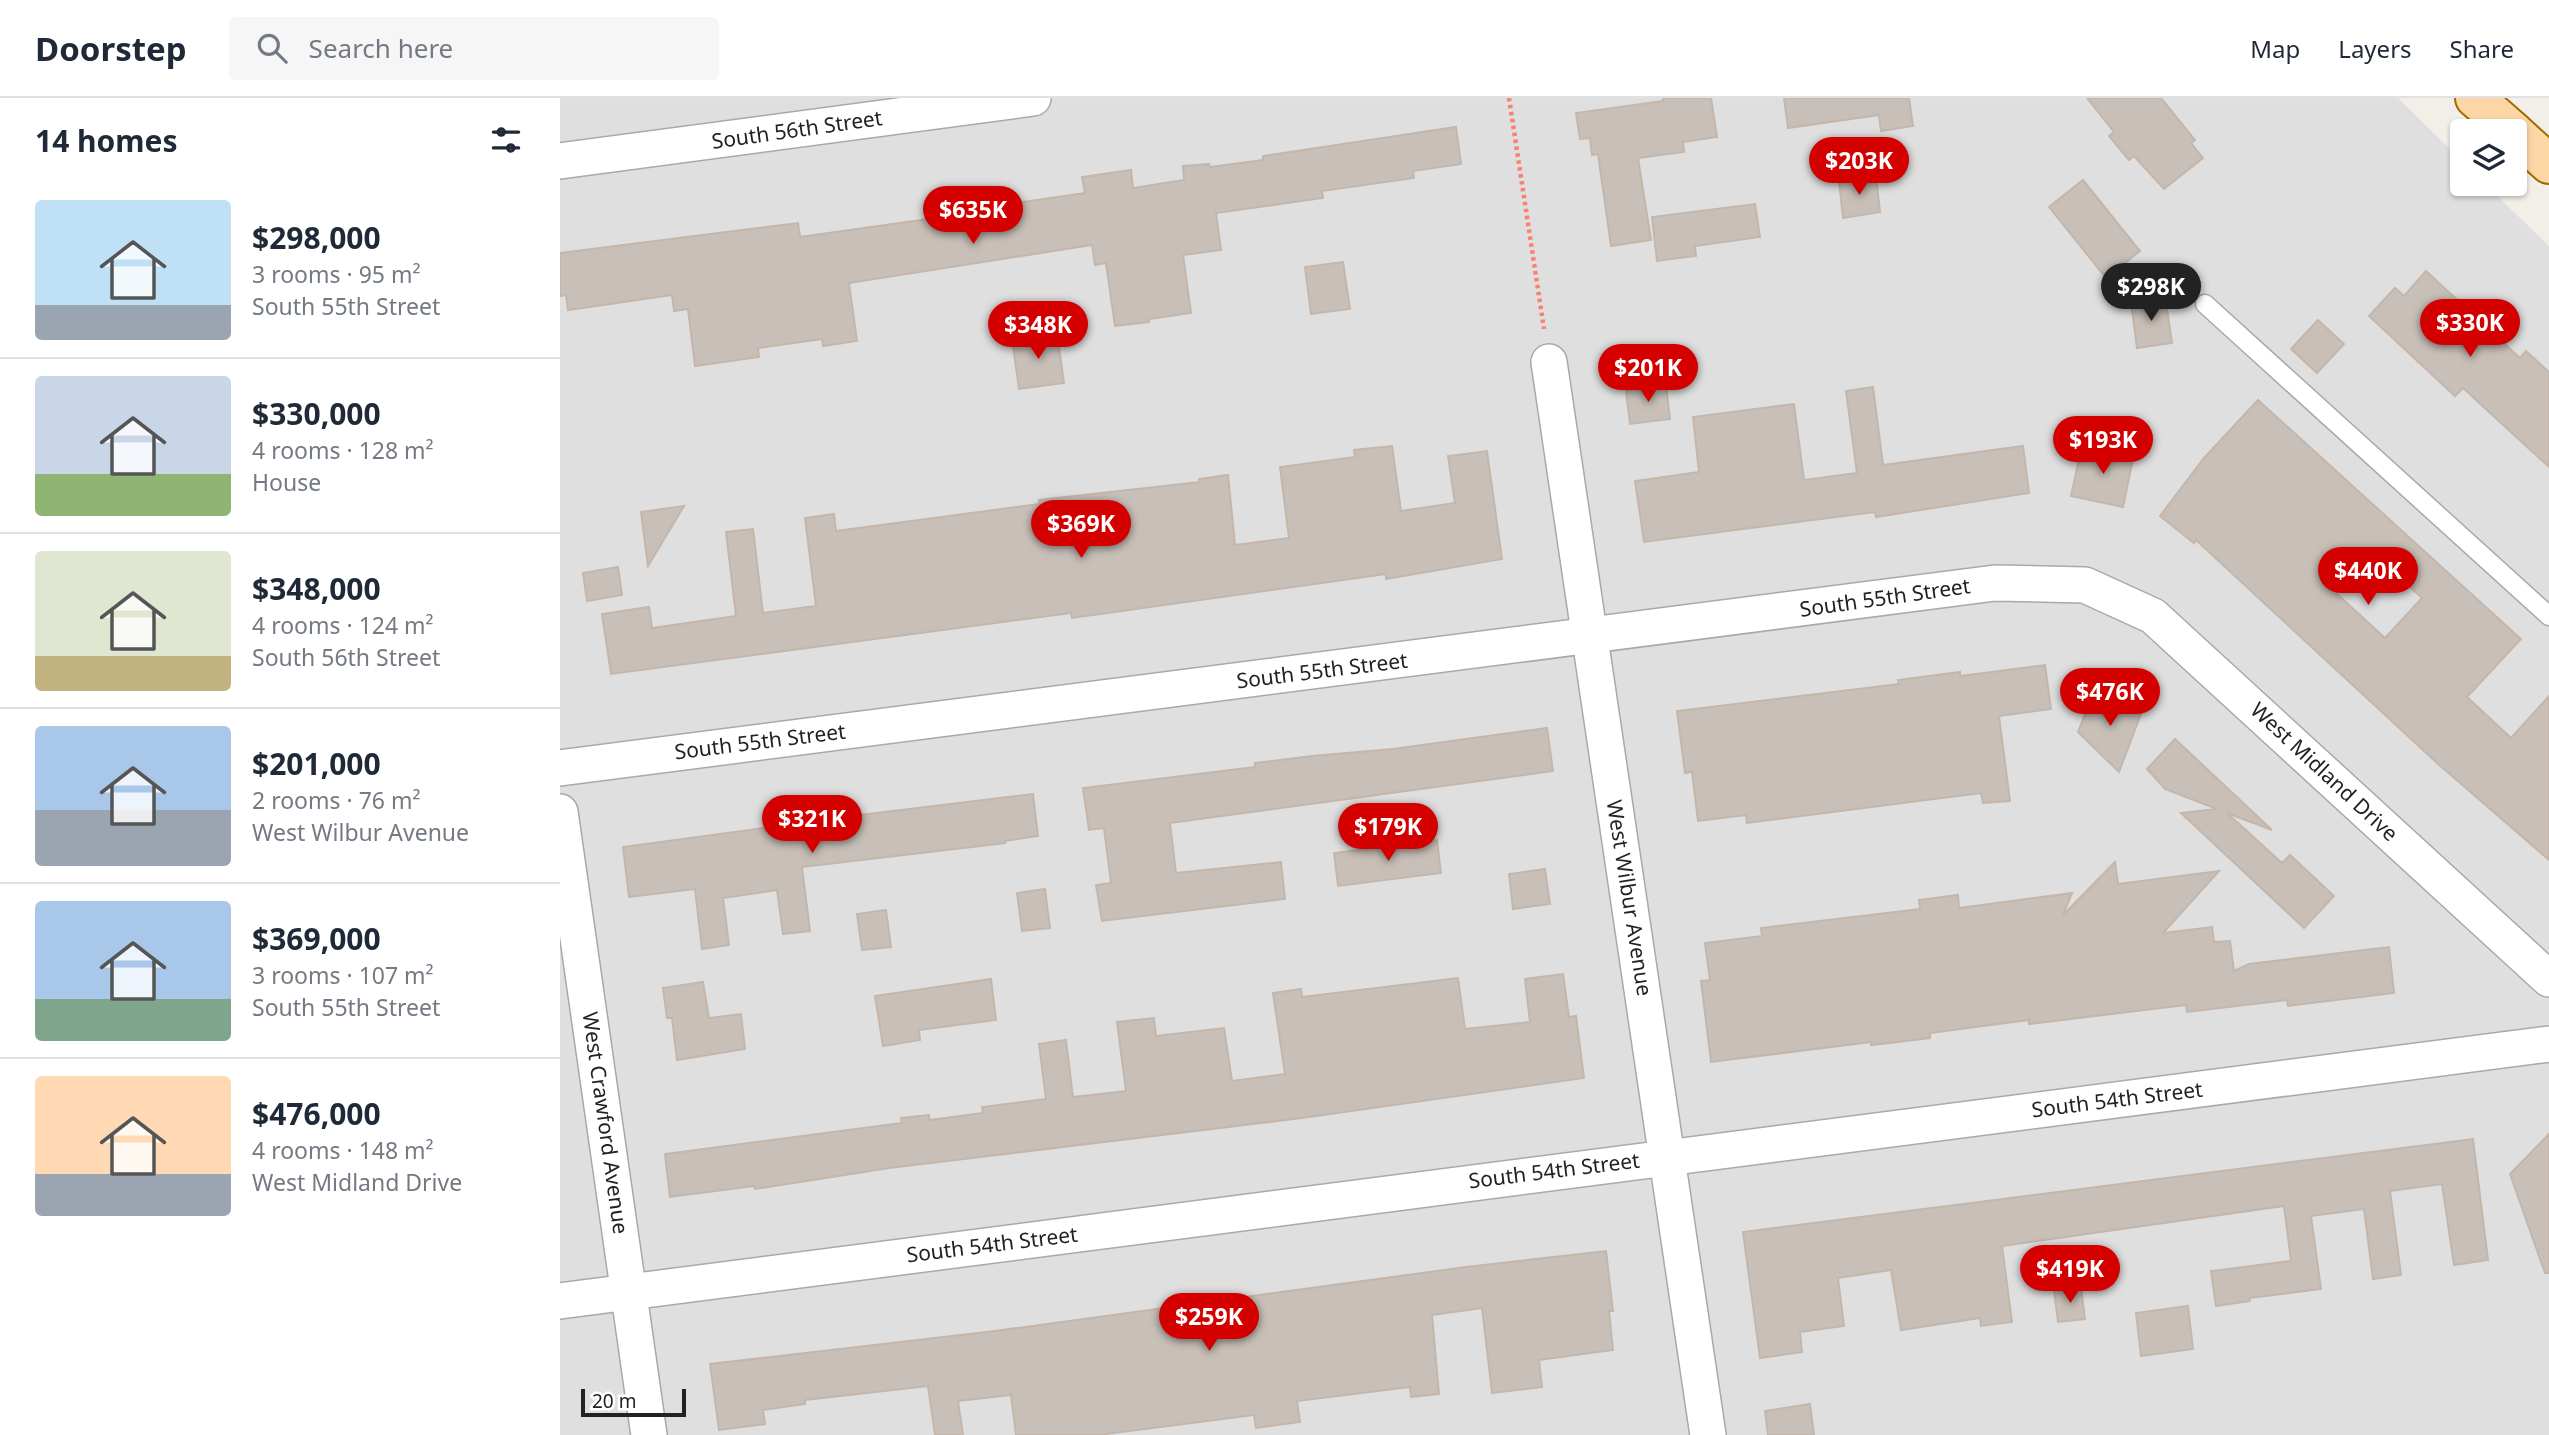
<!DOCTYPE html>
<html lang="en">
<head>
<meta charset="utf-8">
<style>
  body { margin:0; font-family:"Noto Sans",sans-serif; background:#f6f6f7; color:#1f2937; height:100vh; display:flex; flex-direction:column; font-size:26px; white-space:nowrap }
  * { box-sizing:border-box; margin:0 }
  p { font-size:23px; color:#747a83 }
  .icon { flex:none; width:38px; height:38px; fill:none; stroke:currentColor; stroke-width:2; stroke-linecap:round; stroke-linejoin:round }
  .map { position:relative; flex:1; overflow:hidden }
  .details { display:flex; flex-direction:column; background:#fff; width:560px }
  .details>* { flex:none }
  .fabs { position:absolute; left:1890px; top:21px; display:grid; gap:14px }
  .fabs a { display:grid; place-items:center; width:77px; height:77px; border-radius:7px; background:#fff; box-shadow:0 2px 5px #0004; font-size:35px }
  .scale { position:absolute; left:21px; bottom:18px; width:105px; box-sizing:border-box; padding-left:7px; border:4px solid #222; border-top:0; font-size:19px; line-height:24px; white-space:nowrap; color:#222; -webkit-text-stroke:5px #fff; paint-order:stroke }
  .price { position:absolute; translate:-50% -60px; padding:0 16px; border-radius:24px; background:#d40000; color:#fff; font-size:23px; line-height:46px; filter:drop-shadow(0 2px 4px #0008) }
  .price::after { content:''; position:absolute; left:50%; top:42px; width:21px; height:16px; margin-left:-10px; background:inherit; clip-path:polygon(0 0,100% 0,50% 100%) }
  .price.selected { background:#222; color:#fff }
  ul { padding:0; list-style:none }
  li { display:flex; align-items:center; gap:21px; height:175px; padding:0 35px }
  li+li { border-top:2px solid #e0e1e3 }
  li span { display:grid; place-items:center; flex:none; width:196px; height:140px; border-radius:7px; color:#555 }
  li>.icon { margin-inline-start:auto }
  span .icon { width:84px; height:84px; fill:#fffc; stroke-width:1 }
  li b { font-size:30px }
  h2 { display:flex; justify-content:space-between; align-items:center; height:84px; padding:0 35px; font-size:30px }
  header { display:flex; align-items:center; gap:42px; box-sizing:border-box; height:98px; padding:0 35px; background:#fff; border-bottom:2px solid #e0e1e3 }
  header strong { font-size:33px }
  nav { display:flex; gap:38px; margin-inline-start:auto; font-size:24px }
  .search { width:490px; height:63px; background:#f6f6f7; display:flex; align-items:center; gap:18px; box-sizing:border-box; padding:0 24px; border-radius:7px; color:#747a83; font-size:26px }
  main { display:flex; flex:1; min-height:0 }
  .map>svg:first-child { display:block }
</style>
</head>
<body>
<header>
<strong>Doorstep</strong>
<div class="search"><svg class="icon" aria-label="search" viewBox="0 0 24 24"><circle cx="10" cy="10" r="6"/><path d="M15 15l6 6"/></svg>Search here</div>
<nav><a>Map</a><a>Layers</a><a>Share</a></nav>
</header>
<main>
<section class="details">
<h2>14 homes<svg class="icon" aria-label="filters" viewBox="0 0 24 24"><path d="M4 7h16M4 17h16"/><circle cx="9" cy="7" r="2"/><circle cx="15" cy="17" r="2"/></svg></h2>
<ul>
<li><span style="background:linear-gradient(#bfe0f5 75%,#9aa5b1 0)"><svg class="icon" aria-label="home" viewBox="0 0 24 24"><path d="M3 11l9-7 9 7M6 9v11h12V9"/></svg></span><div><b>$298,000</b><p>3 rooms · 95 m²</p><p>South 55th Street</p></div></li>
<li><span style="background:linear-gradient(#c9d6e8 70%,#8fb573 0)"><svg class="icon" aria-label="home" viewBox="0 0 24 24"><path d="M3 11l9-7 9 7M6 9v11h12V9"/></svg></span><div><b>$330,000</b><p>4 rooms · 128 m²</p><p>House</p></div></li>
<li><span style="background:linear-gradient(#dfe7d0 75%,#c2b280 0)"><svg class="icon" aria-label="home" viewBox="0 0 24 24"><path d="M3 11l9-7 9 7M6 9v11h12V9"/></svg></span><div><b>$348,000</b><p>4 rooms · 124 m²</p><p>South 56th Street</p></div></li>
<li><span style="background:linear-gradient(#a9c7e8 60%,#9aa5b1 0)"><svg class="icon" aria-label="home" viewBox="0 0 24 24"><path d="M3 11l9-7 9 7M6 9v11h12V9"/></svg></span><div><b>$201,000</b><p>2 rooms · 76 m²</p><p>West Wilbur Avenue</p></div></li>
<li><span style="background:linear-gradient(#a9c7e8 70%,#7fa58c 0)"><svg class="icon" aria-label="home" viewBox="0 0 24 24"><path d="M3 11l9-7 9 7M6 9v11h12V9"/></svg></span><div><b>$369,000</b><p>3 rooms · 107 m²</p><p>South 55th Street</p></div></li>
<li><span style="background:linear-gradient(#ffd9b3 70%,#9aa5b1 0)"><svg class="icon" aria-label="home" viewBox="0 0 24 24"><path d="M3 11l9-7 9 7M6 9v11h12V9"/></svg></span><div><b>$476,000</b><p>4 rooms · 148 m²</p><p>West Midland Drive</p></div></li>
</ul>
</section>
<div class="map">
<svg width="1989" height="1337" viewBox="0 0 1989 1337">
  <rect width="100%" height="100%" fill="#f2efe9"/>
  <path fill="#e0dfdf" d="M 0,0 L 1838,0 L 1902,63 L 1902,86 L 1925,86 L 1989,148 L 1989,1337 L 0,1337 Z"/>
  <g fill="#c7bfb8" stroke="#c4b6ab" stroke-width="2" fill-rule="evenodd">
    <path d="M 1103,0 L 1151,0 L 1157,39 L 1123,44 L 1124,54 L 1078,60 L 1091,142 L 1051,148 L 1038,56 L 1032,57 L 1030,40 L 1020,41 L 1016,15 L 1103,3 Z"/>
    <path d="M 1224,0 L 1349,0 L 1353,28 L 1321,33 L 1319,17 L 1228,30 Z"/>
    <path d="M 1527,0 L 1601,0 L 1635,42 L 1631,45 L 1643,60 L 1604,91 L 1574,58 L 1569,62 L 1549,38 L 1554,34 Z"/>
    <path d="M 896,29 L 901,66 L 853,73 L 854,80 L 762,93 L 763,100 L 656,115 L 661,152 L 623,157 L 631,215 L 589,221 L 589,224 L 555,228 L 546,165 L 535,167 L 532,147 L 289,185 L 297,243 L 263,248 L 262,241 L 198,250 L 199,259 L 135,268 L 128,211 L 114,213 L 112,197 L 8,212 L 6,197 L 0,198 L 0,155 L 238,125 L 240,139 L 375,120 L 393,114 L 525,95 L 522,79 L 571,72 L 573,90 L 624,82 L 623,68 L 649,66 L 650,69 L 703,62 L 703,58 Z"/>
    <path d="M 1316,78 L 1320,114 L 1283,120 L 1279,83 Z"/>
    <path d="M 1523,82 L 1580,153 L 1546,180 L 1489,109 Z"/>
    <path d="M 1195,106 L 1200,139 L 1135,148 L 1136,158 L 1097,163 L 1092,119 Z"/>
    <path d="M 783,164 L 790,211 L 751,216 L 745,169 Z"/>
    <path d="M 1866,173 L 1960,260 L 1966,253 L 1989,274 L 1989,369 L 1903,290 L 1895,298 L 1809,218 L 1835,190 L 1844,198 Z"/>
    <path d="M 1602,200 L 1603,211 L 1607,211 L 1612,245 L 1577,250 L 1571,204 Z"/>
    <path d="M 1758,222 L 1784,246 L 1757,275 L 1731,251 Z"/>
    <path d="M 497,235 L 504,285 L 459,291 L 452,241 Z"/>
    <path d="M 1106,287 L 1110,321 L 1070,326 L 1066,292 Z"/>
    <path d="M 1313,289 L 1323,367 L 1463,348 L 1469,395 L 1316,419 L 1315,414 L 1084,444 L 1075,383 L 1139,374 L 1133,319 L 1234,306 L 1244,382 L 1297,375 L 1286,293 Z"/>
    <path d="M 1698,302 L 1961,541 L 1907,599 L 1951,640 L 1989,598 L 1989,762 L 1877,665 L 1636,442 L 1634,445 L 1600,418 L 1644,360 ZM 1813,455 L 1862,500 L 1825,540 L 1776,495 Z"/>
    <path d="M 1522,347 L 1574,356 L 1563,409 L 1511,398 Z"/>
    <path d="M 832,348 L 841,413 L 895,405 L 888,358 L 927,353 L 942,461 L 826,481 L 826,476 L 512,520 L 511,515 L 51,576 L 42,516 L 89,509 L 92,530 L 176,518 L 166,434 L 193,431 L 203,515 L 256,508 L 245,420 L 274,416 L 276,433 L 479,406 L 479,402 L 640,384 L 639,381 L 668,377 L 675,447 L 729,440 L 720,369 L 795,359 L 794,352 Z"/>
    <path d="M 124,408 L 88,468 L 81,414 Z"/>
    <path d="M 58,469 L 62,497 L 27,503 L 23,475 Z"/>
    <path d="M 1485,567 L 1491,611 L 1439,618 L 1450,703 L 1423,705 L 1421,695 L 1187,725 L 1186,717 L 1138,723 L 1132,674 L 1125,675 L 1117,613 L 1339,586 L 1338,582 L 1400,574 L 1400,578 Z"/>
    <path d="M 1534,593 L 1582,613 L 1559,674 L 1518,634 Z"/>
    <path d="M 987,630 L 993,673 L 610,725 L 616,775 L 721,764 L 725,801 L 542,823 L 536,787 L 551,785 L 544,730 L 529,732 L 523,690 L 695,669 L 695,665 L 752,658 L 833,651 Z"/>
    <path d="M 1615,641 L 1712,732 L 1667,715 L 1722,765 L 1730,757 L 1774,798 L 1744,830 L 1621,715 L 1657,711 L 1605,691 L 1587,671 Z"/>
    <path d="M 473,696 L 478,738 L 445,743 L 445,745 L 242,769 L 250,833 L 223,836 L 217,792 L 163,800 L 169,847 L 142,851 L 135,791 L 69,799 L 63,749 L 204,730 L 205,733 L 301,721 L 301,717 Z"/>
    <path d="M 877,742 L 881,775 L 778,788 L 774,755 Z"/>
    <path d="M 1555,764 L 1558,786 L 1659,773 L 1603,835 L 1652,829 L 1654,844 L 1670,843 L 1674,873 L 1689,866 L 1829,849 L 1834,895 L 1728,908 L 1727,902 L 1627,914 L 1626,907 L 1469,926 L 1469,922 L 1370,935 L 1370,940 L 1311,947 L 1311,944 L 1151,964 L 1141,883 L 1150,882 L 1145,845 L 1202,838 L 1201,830 L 1360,811 L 1359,802 L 1398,797 L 1399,810 L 1512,795 L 1503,817 Z"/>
    <path d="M 985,771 L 990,806 L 953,811 L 949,776 Z"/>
    <path d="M 485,791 L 490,830 L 462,833 L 457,795 Z"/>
    <path d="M 326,812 L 331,849 L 302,852 L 297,816 Z"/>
    <path d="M 1003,876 L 1009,919 L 1016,918 L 1024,980 L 742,1020 L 329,1070 L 195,1091 L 194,1088 L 110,1099 L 105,1056 L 342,1025 L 341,1020 L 369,1017 L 369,1022 L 423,1015 L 422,1009 L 486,1001 L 479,946 L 506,942 L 513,999 L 566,993 L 557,924 L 594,920 L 596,938 L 664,930 L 672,983 L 725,976 L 713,895 L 741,891 L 742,899 L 898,880 L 905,931 L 970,924 L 965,881 Z"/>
    <path d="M 431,881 L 436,922 L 359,932 L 360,942 L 323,948 L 315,898 Z"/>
    <path d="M 143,884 L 149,920 L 181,916 L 185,951 L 117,962 L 112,920 L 107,920 L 103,890 Z"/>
    <path d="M 1989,1036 L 1989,1175 L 1985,1175 L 1950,1076 Z"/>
    <path d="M 1913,1041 L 1928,1162 L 1894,1167 L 1882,1086 L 1830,1093 L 1841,1177 L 1813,1181 L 1804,1111 L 1751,1118 L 1761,1191 L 1689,1200 L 1690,1203 L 1656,1208 L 1651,1173 L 1731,1163 L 1724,1108 L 1442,1148 L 1452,1224 L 1421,1228 L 1420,1220 L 1341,1232 L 1331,1172 L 1278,1180 L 1284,1228 L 1240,1234 L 1242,1254 L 1200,1260 L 1183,1134 Z"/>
    <path d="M 1046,1153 L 1053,1213 L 1049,1213 L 1053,1252 L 979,1262 L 982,1289 L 932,1295 L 922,1210 L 872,1217 L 879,1296 L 851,1299 L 850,1289 L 737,1303 L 740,1324 L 696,1330 L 694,1317 L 538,1337 L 456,1337 L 451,1297 L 398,1303 L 403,1337 L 375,1337 L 368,1288 L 245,1302 L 245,1306 L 203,1312 L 205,1326 L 159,1332 L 150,1266 L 435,1233 L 906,1169 Z"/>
    <path d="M 1521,1189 L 1525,1221 L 1498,1224 L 1494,1193 Z"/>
    <path d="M 1628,1208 L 1633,1251 L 1581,1258 L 1576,1215 Z"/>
    <path d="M 1250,1306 L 1254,1337 L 1208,1337 L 1205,1313 Z"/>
  </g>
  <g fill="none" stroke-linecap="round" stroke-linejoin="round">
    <g stroke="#a9a9a9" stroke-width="21">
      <path id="lane" d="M 1645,206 L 1989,518"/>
    </g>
    <g stroke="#a9a9a9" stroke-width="38">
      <g id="street">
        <path d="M 0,63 L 473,0"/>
        <path d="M 989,264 L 1148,1337"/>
        <path d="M 0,670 L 1435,485 L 1525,487 L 1593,518 L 1989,881"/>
        <path d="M 0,714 L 89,1337"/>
        <path d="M 0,1203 L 1989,946"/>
      </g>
    </g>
    <g stroke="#a06b00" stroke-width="42">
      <g id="primary">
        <path d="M 1915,0 L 1953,33"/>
        <path d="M 1955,35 L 1989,66"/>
      </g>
    </g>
    <path stroke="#fa8072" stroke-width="4.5" stroke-dasharray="3.5 3.5" stroke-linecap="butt" d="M 949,0 L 984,231"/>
    <use href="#lane" stroke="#fff" stroke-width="18"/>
    <use href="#street" stroke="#fff" stroke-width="35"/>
    <use href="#primary" stroke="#fcd6a4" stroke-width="38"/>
  </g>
  <g text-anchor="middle" stroke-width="6" stroke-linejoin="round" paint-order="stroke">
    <g font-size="21" fill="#222" stroke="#fff">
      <text transform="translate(237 32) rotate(-8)" y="7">South 56th Street</text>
      <text transform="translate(1325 500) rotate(-8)" y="7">South 55th Street</text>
      <text transform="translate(762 573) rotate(-7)" y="7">South 55th Street</text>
      <text transform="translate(200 644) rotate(-7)" y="7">South 55th Street</text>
      <text transform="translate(1764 674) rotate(43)" y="7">West Midland Drive</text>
      <text transform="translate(1069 800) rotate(81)" y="7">West Wilbur Avenue</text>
      <text transform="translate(1557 1002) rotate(-7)" y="7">South 54th Street</text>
      <text transform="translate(45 1025) rotate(82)" y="7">West Crawford Avenue</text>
      <text transform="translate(994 1073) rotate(-7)" y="7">South 54th Street</text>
      <text transform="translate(432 1147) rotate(-7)" y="7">South 54th Street</text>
    </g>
  </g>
</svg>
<div class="fabs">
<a><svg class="icon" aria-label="layers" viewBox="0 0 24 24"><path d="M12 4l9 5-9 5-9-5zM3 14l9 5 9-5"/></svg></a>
</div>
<div class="scale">20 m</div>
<b class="price" style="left:1299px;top:99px">$203K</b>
<b class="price" style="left:413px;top:148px">$635K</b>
<b class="price selected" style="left:1591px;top:225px">$298K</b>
<b class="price" style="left:1910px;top:261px">$330K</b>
<b class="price" style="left:478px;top:263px">$348K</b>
<b class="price" style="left:1088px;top:306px">$201K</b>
<b class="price" style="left:1543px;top:378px">$193K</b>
<b class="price" style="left:521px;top:462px">$369K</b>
<b class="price" style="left:1808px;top:509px">$440K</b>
<b class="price" style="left:1550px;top:630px">$476K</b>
<b class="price" style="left:252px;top:757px">$321K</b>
<b class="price" style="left:828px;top:765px">$179K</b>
<b class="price" style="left:1510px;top:1207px">$419K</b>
<b class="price" style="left:649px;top:1255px">$259K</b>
</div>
</main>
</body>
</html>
